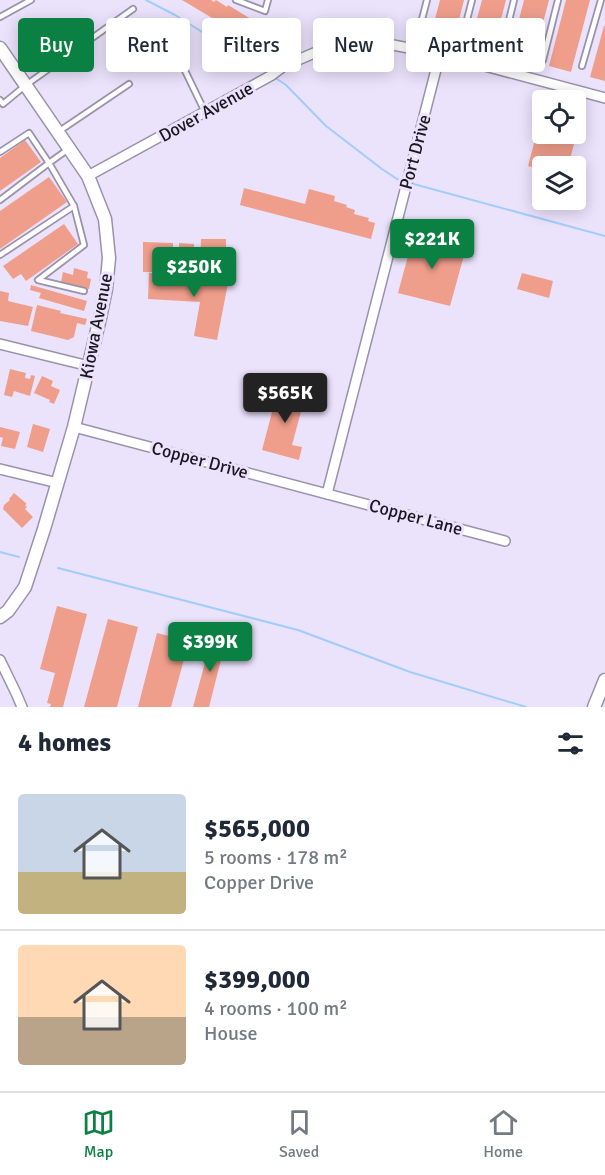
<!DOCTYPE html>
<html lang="en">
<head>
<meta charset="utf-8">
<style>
  body { margin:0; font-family:Signika,sans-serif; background:#f2f2f3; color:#1f2937; height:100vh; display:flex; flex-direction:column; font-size:22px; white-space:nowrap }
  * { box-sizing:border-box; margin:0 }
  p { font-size:20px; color:#747a83 }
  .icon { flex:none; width:33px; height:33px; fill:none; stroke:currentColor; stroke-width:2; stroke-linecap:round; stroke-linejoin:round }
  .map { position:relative; height:707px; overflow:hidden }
  .side { display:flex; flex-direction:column; background:#fff; flex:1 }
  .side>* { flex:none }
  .guide { position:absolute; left:18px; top:18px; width:570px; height:54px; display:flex; gap:12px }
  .controls { position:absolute; left:532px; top:90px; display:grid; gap:12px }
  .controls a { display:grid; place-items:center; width:54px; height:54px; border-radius:6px; background:#fff; box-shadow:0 3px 15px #0003; font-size:30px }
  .price { position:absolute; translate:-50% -51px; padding:0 14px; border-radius:6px; background:#0b8043; color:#fff; font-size:20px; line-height:39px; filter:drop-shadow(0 2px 3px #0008) }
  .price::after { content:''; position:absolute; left:50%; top:36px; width:18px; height:14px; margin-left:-9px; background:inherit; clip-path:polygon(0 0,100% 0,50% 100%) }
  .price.current { background:#222; color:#fff }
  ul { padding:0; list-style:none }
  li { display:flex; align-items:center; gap:18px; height:150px; padding:0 18px }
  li+li { border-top:2px solid #e0e1e3 }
  li span { display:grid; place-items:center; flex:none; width:168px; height:120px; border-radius:6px; color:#555 }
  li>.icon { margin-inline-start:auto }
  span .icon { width:72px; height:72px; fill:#fffc; stroke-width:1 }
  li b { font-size:26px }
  h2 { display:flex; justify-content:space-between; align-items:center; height:72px; padding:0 18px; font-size:26px }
  .chip { padding:0 21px; border-radius:6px; background:#fff; box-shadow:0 3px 15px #0003; font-size:21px; line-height:54px }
  .chip.current { background:#0b8043; color:#fff }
  .tab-bar { display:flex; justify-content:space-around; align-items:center; height:84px; border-top:2px solid #e0e1e3; background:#fff; font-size:16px; color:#747a83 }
  .tab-bar a { display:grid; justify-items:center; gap:3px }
  .tab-bar .current { color:#0b8043 }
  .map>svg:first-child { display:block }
</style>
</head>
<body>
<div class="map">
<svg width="605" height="707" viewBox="0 0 605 707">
  <rect width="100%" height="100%" fill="#ebe2fc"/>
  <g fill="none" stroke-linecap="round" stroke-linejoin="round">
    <g stroke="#a1cdfc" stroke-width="2">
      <path d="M 146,0 L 175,15 L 269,74"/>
      <path d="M 274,77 L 286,85 L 326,126 L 382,169 L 397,179 L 405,182"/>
      <path d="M 410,183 L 605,236"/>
      <path d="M 0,552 L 19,557"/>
      <path d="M 58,568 L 298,630 L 410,672 L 526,707"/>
    </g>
  </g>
  <g fill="#ef9e8b">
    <path d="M 182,0 L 211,0 L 214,2 L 216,0 L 227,7 L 228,5 L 264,27 L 254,43 Z"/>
    <path d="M 440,0 L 464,0 L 454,40 L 431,34 Z"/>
    <path d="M 482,0 L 506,0 L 493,50 L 470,44 Z"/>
    <path d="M 524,0 L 549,0 L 533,61 L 510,55 Z"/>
    <path d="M 566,0 L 590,0 L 571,72 L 549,66 Z"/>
    <path d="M 604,26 L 605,26 L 605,81 L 590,77 Z"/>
    <path d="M 542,113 L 543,134 L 576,134 L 576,117 L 581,119 L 568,166 L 543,166 L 543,170 L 528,166 Z"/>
    <path d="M 25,140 L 41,162 L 0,191 L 0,158 Z"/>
    <path d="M 49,177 L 67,202 L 0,249 L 0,211 Z"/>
    <path d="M 244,188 L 305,204 L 309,189 L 335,196 L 334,201 L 347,205 L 346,207 L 355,210 L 354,214 L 369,218 L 368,221 L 375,223 L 371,239 L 240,205 Z"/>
    <path d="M 64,224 L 78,244 L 26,281 L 21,274 L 13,279 L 3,266 Z"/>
    <path d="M 414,234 L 466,248 L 450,306 L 398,293 Z"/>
    <path d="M 201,239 L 226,239 L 226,273 L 200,272 Z"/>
    <path d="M 143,242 L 173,243 L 173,247 L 179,247 L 179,243 L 194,244 L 194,273 L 143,272 Z"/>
    <path d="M 74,268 L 88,272 L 87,278 L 91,279 L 89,289 L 61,282 L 63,272 L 73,275 Z"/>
    <path d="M 149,273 L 229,278 L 217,340 L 194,336 L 200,302 L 148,299 Z"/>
    <path d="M 522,273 L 553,281 L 549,298 L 517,289 Z"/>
    <path d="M 31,285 L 87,301 L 84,311 L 39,298 L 41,293 L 30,290 Z"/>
    <path d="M 0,291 L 9,293 L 8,301 L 33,307 L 28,326 L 0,321 Z"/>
    <path d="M 37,305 L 61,311 L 60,313 L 87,319 L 85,325 L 77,323 L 74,337 L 68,340 L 31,331 Z"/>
    <path d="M 10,369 L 26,373 L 25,378 L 30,379 L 31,375 L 35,376 L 30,396 L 14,391 L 12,397 L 4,395 Z"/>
    <path d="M 42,376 L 53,381 L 51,386 L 60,390 L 54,404 L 49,402 L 50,400 L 34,393 Z"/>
    <path d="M 279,386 L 306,393 L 292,445 L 302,447 L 299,460 L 262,450 Z"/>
    <path d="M 33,424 L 50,429 L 43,452 L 27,447 Z"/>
    <path d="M 0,427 L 20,432 L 15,449 L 1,446 L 3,438 L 0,437 Z"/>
    <path d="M 14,493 L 27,504 L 25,505 L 27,507 L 25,509 L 33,517 L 22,528 L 3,509 L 4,505 L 10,500 L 9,499 Z"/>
    <path d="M 57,606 L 87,614 L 63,707 L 50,707 L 51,704 L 47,703 L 55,673 L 40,669 Z"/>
    <path d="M 108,619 L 138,627 L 117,707 L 84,707 Z"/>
    <path d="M 157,633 L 189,641 L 171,707 L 138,707 Z"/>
    <path d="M 212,637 L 226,640 L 209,707 L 193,707 Z"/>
  </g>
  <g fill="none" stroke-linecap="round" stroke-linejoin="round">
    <g stroke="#9a92aa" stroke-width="8">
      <g id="lane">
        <path d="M 236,0 L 265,11 L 268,0"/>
        <path d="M 0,17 L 31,0"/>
        <path d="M 420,27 L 427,0"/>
        <path d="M 462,39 L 472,0"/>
        <path d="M 502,49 L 514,0"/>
        <path d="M 175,50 L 205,112"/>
        <path d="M 543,60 L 558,0"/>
        <path d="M 582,66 L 601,0"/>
        <path d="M 0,100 L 3,104 L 26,85 L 133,9"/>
        <path d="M 58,132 L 129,84"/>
        <path d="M 0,152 L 29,133 L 49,163 L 67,150"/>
        <path d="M 0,200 L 49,163 L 74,206 L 0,255"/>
        <path d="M 74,206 L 84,245 L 38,280 L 84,291"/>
      </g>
    </g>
    <g stroke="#9a92aa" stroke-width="12">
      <g id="street">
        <path d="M 88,176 L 272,75 L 284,66 L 314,53 L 351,46 L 393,45 L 440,54 L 605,98"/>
        <path d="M 0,344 L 89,366"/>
        <path d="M 74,427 L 505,541"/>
        <path d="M 0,469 L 58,483"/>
        <path d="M 327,494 L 440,54"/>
        <path d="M 0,660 L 16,693 L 22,707"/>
      </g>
    </g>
    <g stroke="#9a92aa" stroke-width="15">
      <g id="secondary">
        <path d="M 0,48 L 88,176 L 105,219 L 109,258 L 106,289 L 100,318 L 74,427 L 44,529 L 25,587 L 8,611 L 0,617"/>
        <path d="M 594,707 L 605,680"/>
      </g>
    </g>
    <use href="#lane" stroke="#fff" stroke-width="4.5"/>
    <use href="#street" stroke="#fff" stroke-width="9"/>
    <use href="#secondary" stroke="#fff" stroke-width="12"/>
  </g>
  <g text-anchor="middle" stroke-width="6" stroke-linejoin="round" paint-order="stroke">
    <g font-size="18" fill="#1a1720" stroke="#ebe2fc">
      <text transform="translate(206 112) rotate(-29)" y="6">Dover Avenue</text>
      <text transform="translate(415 152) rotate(-75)" y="6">Port Drive</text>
      <text transform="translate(96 326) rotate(-79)" y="6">Kiowa Avenue</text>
      <text transform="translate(200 460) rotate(15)" y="6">Copper Drive</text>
      <text transform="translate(416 517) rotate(15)" y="6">Copper Lane</text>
    </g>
  </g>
</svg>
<div class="controls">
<a><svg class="icon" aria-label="locate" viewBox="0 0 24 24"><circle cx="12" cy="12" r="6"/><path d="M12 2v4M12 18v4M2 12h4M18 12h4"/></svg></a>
<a><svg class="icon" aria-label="layers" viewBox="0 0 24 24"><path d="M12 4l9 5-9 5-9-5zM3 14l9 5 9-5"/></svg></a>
</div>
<b class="price" style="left:432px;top:270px">$221K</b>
<b class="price" style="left:194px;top:298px">$250K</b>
<b class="price current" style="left:285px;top:424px">$565K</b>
<b class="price" style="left:210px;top:673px">$399K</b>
<div class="guide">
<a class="chip current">Buy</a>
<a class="chip">Rent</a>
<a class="chip">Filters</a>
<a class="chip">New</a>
<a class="chip">Apartment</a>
</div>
</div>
<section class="side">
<h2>4 homes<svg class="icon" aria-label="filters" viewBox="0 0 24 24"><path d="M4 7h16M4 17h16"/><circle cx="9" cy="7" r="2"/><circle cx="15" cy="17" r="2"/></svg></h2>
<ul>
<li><span style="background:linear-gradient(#c9d6e8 65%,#c2b280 0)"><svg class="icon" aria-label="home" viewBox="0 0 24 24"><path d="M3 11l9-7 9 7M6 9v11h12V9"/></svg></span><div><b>$565,000</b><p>5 rooms · 178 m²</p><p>Copper Drive</p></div></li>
<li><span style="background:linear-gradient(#ffd9b3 60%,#b9a48a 0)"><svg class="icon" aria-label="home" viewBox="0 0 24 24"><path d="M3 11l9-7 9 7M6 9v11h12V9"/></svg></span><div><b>$399,000</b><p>4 rooms · 100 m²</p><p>House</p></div></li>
</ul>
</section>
<nav class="tab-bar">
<a class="current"><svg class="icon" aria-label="map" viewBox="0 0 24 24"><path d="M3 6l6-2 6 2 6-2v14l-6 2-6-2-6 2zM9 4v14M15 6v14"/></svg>Map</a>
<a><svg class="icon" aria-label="saved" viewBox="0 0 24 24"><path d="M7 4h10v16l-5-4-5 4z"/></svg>Saved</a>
<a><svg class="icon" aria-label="home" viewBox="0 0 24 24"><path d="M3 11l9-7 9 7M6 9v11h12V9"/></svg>Home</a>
</nav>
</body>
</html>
